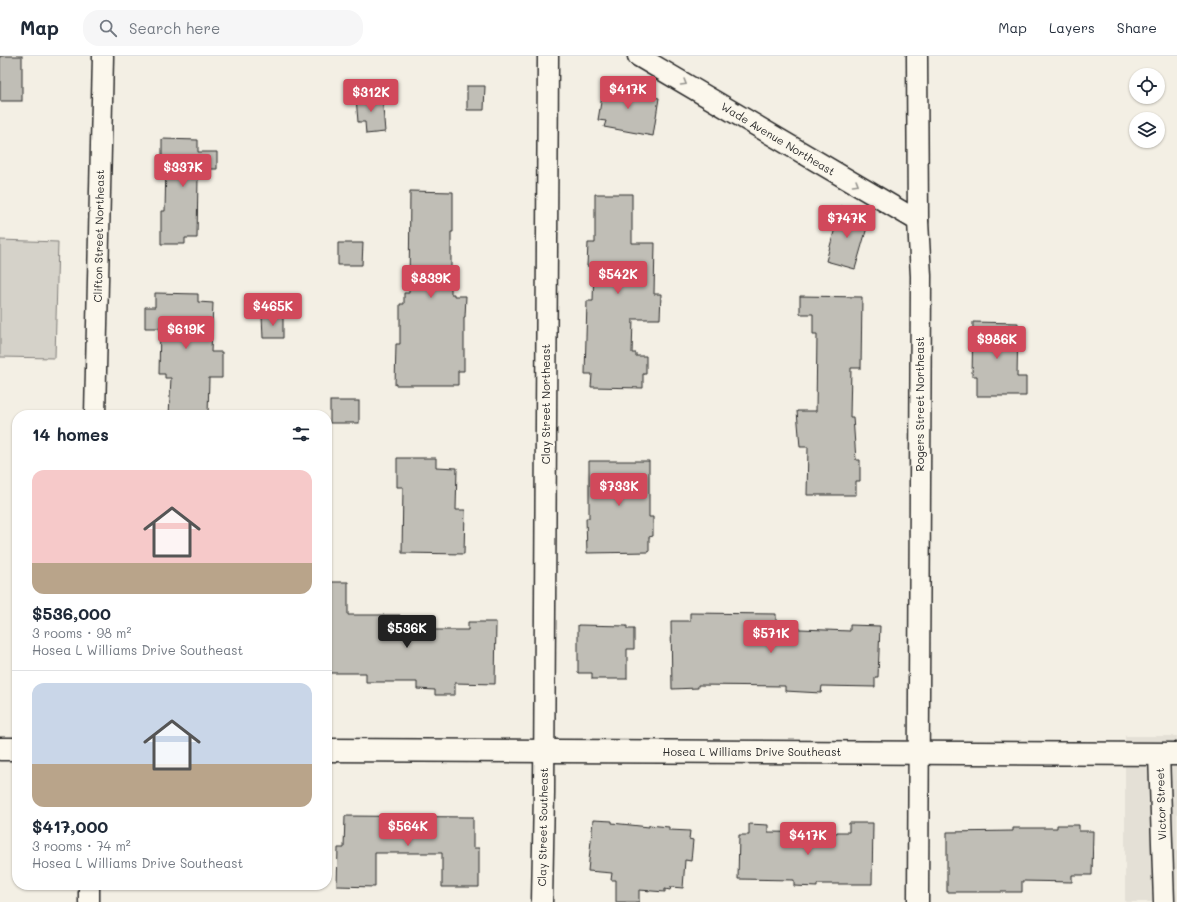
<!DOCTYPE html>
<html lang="en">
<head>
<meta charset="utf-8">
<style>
  body { margin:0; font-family:Mali,sans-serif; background:#f6f6f7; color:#1f2937; height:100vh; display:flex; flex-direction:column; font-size:15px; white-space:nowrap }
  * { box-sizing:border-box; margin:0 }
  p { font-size:13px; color:#747a83 }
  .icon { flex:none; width:22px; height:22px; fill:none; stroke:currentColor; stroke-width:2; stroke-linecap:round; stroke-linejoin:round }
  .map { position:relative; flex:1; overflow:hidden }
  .sheet { position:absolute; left:12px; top:354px; width:320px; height:480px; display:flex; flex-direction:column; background:#fff; border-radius:16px; box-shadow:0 1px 3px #0004 }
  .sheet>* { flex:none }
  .buttons { position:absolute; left:1129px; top:12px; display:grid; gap:8px }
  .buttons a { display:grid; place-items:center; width:36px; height:36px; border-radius:50%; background:#fff; box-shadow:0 1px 3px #0004; font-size:20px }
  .price { position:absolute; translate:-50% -34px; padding:0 9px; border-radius:4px; background:#d1495b; color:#fff; font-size:13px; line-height:26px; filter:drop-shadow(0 1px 2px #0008) }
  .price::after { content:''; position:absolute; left:50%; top:24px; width:12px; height:9px; margin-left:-6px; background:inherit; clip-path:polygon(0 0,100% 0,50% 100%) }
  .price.on { background:#222; color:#fff }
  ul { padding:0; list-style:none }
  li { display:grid; align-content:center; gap:8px; height:212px; padding:0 20px }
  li+li { border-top:1px solid #e0e1e3 }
  li span { display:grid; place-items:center; height:124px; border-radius:12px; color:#555 }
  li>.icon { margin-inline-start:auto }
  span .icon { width:72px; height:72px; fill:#fffc; stroke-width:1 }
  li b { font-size:17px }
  h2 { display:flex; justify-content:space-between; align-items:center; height:48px; padding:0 20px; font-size:17px }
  header { display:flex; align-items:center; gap:24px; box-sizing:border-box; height:56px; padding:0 20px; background:#fff; border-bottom:1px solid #e0e1e3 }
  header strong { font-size:19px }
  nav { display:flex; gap:22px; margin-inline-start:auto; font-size:14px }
  .search { width:280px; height:36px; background:#f6f6f7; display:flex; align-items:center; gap:10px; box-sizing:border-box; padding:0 14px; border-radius:16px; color:#747a83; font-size:15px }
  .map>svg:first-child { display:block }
</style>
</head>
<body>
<header>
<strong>Map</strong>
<div class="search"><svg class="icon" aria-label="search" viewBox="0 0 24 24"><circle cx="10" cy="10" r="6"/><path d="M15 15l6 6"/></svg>Search here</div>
<nav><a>Map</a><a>Layers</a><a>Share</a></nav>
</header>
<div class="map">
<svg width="1177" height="846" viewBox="0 0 1177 846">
  <rect width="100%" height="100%" fill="#f3efe4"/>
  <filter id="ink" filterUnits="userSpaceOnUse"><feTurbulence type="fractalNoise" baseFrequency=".025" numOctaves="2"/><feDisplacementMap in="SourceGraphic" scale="8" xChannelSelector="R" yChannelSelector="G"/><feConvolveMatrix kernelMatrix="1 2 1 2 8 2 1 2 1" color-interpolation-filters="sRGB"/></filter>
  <g filter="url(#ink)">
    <rect fill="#e4e0d6" x="1125" y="680" width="52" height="166"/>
    <path fill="#d5d2c9" stroke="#807e7a" d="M 0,184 L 58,186 L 55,302 L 0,301 Z"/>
    <g fill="#c0beb6" stroke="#2b2b2b">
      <rect x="0" y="0" width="22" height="45"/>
      <path d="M 612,24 L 632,28 L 630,37 L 659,42 L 653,80 L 604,71 L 606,65 L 598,64 L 603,34 L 610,36 Z"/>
      <path d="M 467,30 L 485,30 L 484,54 L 467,54 Z"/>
      <path d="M 382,39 L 385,76 L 366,78 L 365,66 L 358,66 L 356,41 Z"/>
      <path d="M 162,83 L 198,84 L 198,96 L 217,96 L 217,113 L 204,113 L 204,121 L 198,121 L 197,182 L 185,182 L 185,188 L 161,188 L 161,155 L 165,155 L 166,107 L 162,107 Z"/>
      <path d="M 410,135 L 453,136 L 453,176 L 451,176 L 451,238 L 454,238 L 454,240 L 466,240 L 465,261 L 464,261 L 464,315 L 458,315 L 458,329 L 395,329 L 396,288 L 400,288 L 400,248 L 404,248 L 404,237 L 409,237 Z"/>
      <path d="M 595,138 L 632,138 L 632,187 L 655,187 L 654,238 L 661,238 L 660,263 L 633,263 L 632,297 L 636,297 L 636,300 L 646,300 L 646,318 L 643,318 L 643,332 L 591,331 L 592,318 L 585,318 L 587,245 L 593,245 L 594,211 L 587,210 L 588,187 L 595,187 Z"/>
      <path d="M 841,150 L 861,156 L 858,165 L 868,168 L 855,213 L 826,205 Z"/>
      <path d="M 338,187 L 363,187 L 362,209 L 338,209 Z"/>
      <path d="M 155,237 L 198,238 L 198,246 L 213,247 L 211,296 L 222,296 L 222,322 L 209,322 L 208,359 L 169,359 L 171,322 L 165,322 L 165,318 L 159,318 L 160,272 L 145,272 L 145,251 L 155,251 Z"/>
      <path d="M 800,240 L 862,241 L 861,312 L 851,312 L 850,361 L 853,361 L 856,404 L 860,404 L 860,425 L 856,425 L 856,439 L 807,439 L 808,391 L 800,391 L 797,355 L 816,355 L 817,278 L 813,278 L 813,258 L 800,258 Z"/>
      <path d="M 262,260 L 283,260 L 283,282 L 263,282 Z"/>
      <path d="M 973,266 L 1018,267 L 1017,321 L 1026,321 L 1026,340 L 977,340 L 977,320 L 972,320 Z"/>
      <rect x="330" y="345" width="29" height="22"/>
      <path d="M 397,402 L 436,402 L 436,411 L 457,412 L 456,454 L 465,454 L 464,498 L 402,497 L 403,431 L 397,431 Z"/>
      <path d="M 589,405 L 649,405 L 649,461 L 653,461 L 653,480 L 649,481 L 649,496 L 587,497 L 586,462 L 589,462 Z"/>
      <path d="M 327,526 L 348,526 L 348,559 L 400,559 L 400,574 L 468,574 L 468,566 L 496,566 L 495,628 L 455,627 L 455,639 L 435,639 L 435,634 L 417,633 L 417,626 L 366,626 L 366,617 L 327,617 Z"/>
      <path d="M 690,557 L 776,558 L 776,572 L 850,575 L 850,569 L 880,570 L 878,621 L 875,621 L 875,631 L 822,630 L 821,637 L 785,635 L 785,630 L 698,629 L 698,632 L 672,633 L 671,565 L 690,565 Z"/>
      <path d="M 578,569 L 627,570 L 627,573 L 634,573 L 634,593 L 627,593 L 627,623 L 592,623 L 592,617 L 578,617 Z"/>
      <path d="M 345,760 L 473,761 L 473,792 L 479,792 L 479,831 L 442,831 L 442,797 L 375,797 L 375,831 L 337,830 L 338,792 L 344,792 Z"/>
      <path d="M 593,764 L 612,765 L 612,767 L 649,771 L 649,769 L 669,771 L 669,774 L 690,775 L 689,783 L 693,784 L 691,805 L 685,804 L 683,832 L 671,831 L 670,834 L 665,833 L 665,836 L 639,834 L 639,846 L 616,846 L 616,824 L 611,824 L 612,817 L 588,815 Z"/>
      <path d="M 849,767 L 873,767 L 872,828 L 817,828 L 817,831 L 794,830 L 794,824 L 738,823 L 739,779 L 749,779 L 749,768 L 768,769 L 768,776 L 837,777 L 837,776 L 849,776 Z"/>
      <path d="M 1057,769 L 1079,769 L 1079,775 L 1093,775 L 1092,819 L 1072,819 L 1072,826 L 1022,825 L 1022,836 L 947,836 L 947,776 L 1013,775 L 1013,772 L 1057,772 Z"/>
    </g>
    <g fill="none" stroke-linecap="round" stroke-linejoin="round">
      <g stroke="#2b2b2b" stroke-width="23">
        <g id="street">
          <path d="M 638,0 L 918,165"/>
          <path d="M 917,0 L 918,165 L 921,220 L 918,846"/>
          <path d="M 95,359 L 103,0"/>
          <path d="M 1159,698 L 1164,846"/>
          <path d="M 89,829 L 89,846"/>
          <path d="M 542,846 L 544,737 L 548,0"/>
        </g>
      </g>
      <g stroke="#2b2b2b" stroke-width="25">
        <g id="secondary">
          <path d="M 0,693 L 17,693"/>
          <path d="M 327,694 L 1177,698"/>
        </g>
      </g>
      <use href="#street" stroke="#fbf7ec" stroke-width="20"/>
      <use href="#secondary" stroke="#fbf7ec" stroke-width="22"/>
    </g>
    <defs><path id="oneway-chevron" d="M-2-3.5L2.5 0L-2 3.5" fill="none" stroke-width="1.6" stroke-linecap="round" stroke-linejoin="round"/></defs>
    <g stroke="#93918c">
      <use href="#oneway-chevron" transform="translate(684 27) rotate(31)"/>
      <use href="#oneway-chevron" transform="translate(856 128) rotate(31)"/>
    </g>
  </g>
  <g text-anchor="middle" stroke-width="4" stroke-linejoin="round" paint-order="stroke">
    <g font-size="11" fill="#2b2b2b" stroke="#fbf7ec">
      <text transform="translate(778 83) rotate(31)" y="4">Wade Avenue Northeast</text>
      <text transform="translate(99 180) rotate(-89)" y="4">Clifton Street Northeast</text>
      <text transform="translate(546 348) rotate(-90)" y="4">Clay Street Northeast</text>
      <text transform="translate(920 348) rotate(-90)" y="4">Rogers Street Northeast</text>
      <text x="752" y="700">Hosea L Williams Drive Southeast</text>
      <text transform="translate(1161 748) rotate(-92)" y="4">Victor Street</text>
      <text transform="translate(543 771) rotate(-89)" y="4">Clay Street Southeast</text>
    </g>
  </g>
</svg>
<div class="buttons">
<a><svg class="icon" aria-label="locate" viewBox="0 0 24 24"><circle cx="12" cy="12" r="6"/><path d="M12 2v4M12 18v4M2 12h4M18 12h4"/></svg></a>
<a><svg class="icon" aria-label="layers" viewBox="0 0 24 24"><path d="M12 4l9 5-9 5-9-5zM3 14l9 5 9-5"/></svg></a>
</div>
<b class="price" style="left:628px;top:54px">$417K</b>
<b class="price" style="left:371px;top:57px">$312K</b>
<b class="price" style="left:183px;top:132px">$337K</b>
<b class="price" style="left:847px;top:183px">$747K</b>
<b class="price" style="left:618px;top:239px">$542K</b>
<b class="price" style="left:431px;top:243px">$839K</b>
<b class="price" style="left:273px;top:271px">$465K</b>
<b class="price" style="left:186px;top:294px">$619K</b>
<b class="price" style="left:997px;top:304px">$986K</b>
<b class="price" style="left:619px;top:451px">$733K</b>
<b class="price on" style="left:407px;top:593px">$536K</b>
<b class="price" style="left:771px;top:598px">$571K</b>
<b class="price" style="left:408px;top:791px">$564K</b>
<b class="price" style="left:808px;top:800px">$417K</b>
<section class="sheet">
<h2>14 homes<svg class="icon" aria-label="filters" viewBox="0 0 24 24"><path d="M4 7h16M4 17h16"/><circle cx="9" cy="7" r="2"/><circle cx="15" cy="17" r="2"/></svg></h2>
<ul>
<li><span style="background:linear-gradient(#f6c9c9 75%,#b9a48a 0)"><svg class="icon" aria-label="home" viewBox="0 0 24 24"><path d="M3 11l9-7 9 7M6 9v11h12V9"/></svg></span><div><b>$536,000</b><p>3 rooms · 98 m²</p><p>Hosea L Williams Drive Southeast</p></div></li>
<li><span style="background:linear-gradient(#c9d6e8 65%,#b9a48a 0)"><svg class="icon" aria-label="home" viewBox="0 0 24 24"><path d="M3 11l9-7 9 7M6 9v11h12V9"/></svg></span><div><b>$417,000</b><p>3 rooms · 74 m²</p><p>Hosea L Williams Drive Southeast</p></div></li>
</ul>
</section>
</div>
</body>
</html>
